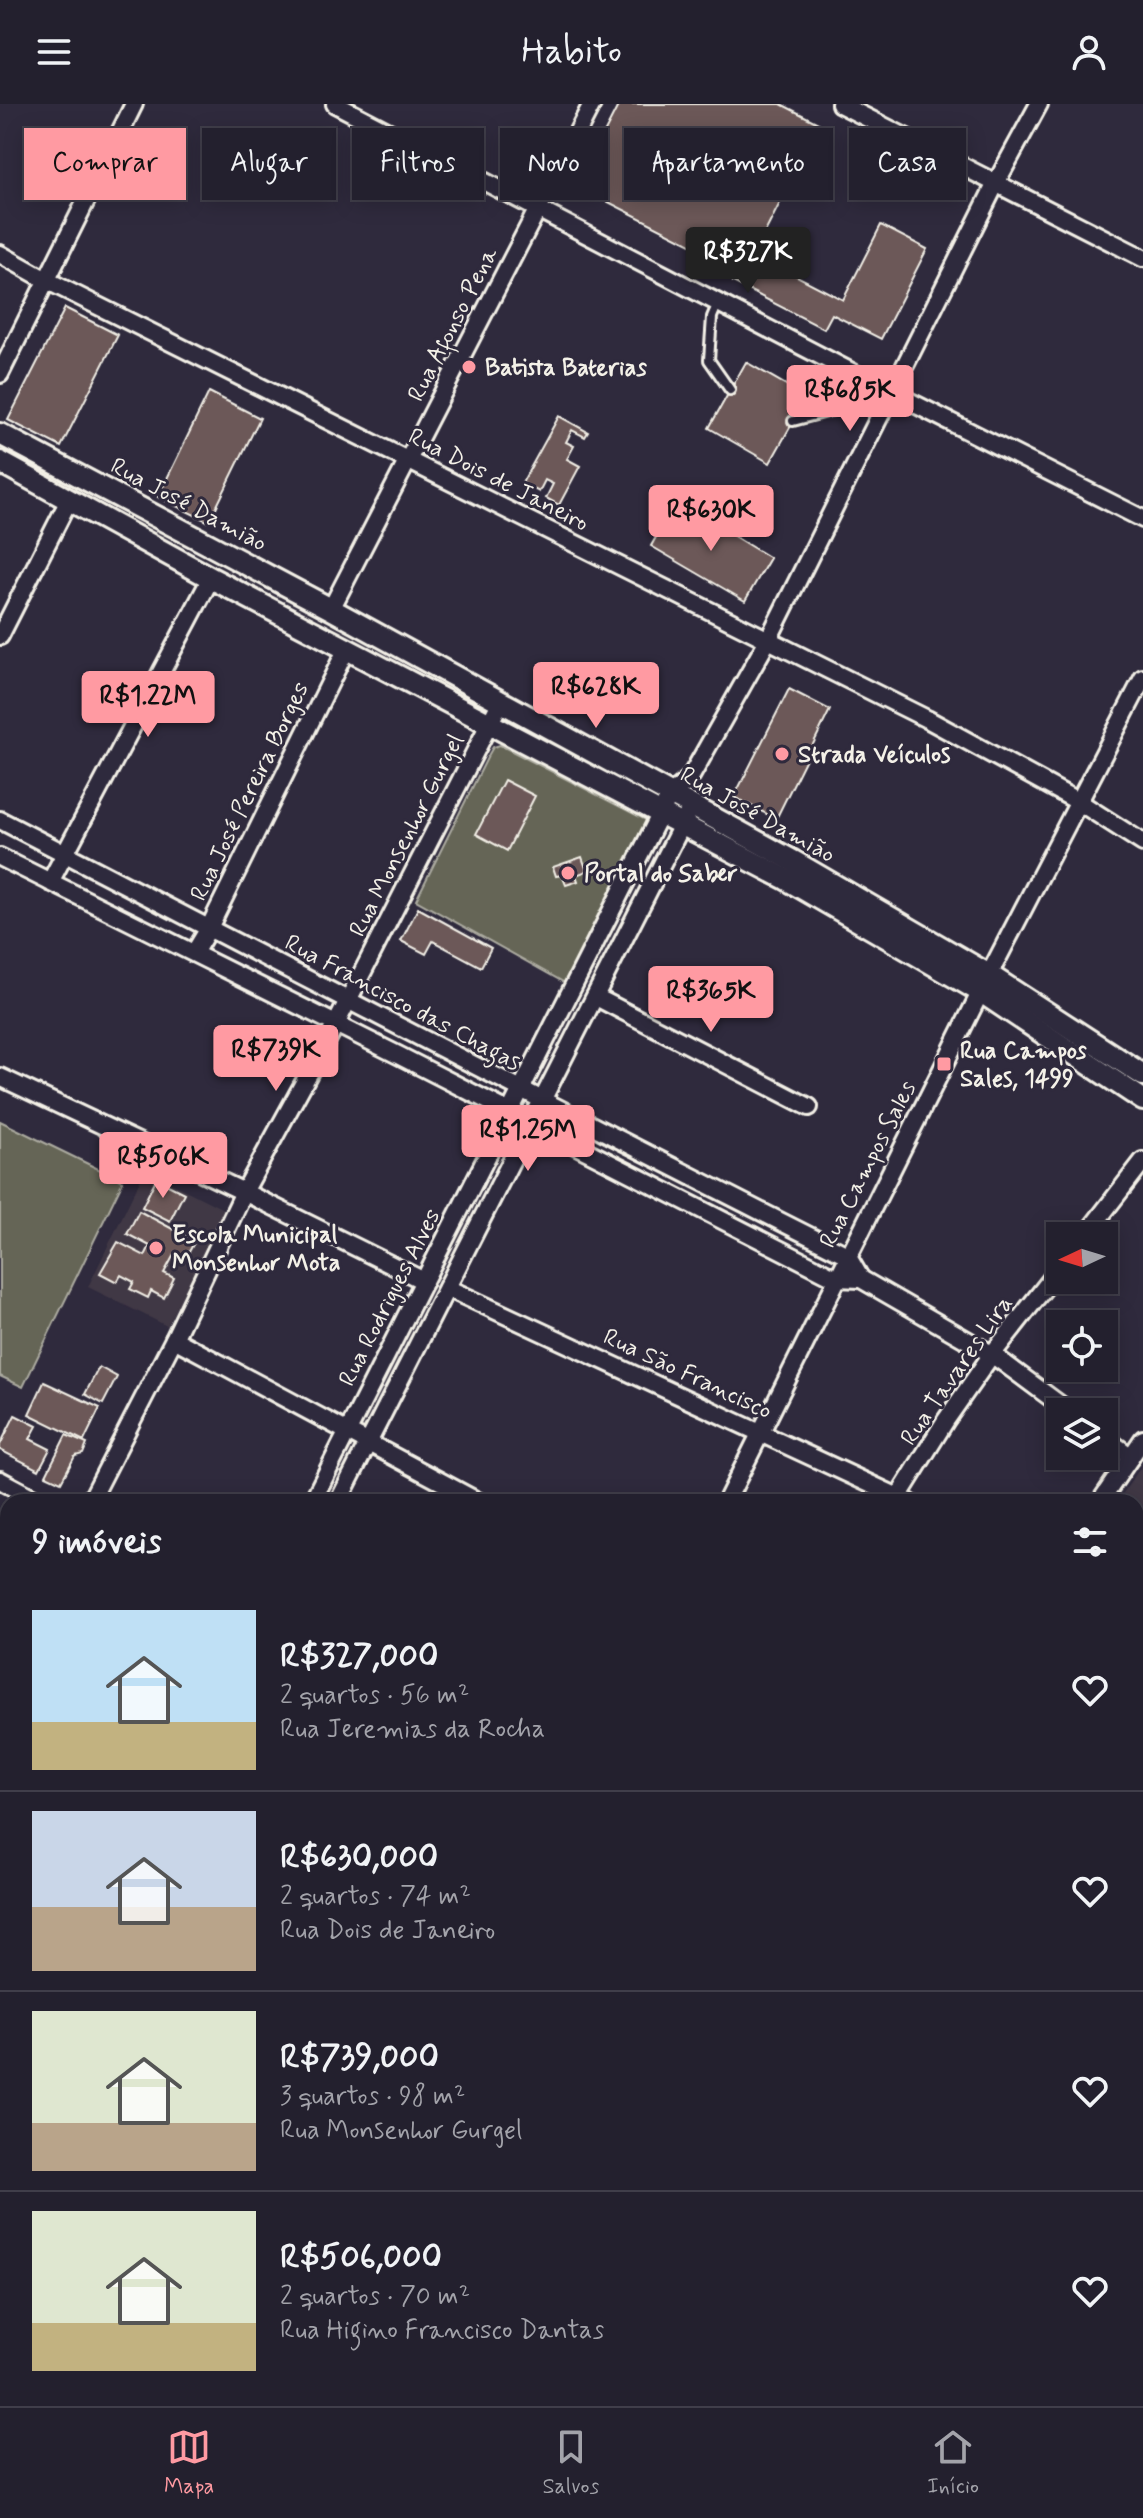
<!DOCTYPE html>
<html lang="pt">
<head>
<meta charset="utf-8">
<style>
  body { margin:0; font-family:Mynerve,sans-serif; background:#2b2836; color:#f1f3f6; height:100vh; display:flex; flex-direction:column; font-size:30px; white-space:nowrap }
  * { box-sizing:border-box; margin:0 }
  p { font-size:26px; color:#a3a3aa }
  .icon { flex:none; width:44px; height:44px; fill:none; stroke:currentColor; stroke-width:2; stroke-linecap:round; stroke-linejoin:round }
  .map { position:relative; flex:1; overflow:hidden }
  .side { position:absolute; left:0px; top:1390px; width:1144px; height:912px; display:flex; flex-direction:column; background:#23202e; border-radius:24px 24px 0 0; box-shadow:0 4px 20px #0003,0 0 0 2px #403e4a }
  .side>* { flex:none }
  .guide { position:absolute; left:24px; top:24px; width:1096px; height:72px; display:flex; gap:16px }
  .needle { width:52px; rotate:266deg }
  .controls { position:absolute; left:1046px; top:1118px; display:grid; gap:16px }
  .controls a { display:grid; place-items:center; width:72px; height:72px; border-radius:0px; background:#23202e; box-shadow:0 4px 20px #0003,0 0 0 2px #403e4a; font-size:40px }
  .price { position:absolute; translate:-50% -68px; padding:0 18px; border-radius:8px; background:#ff9aa2; color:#111; font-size:26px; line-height:52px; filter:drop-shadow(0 2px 4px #0008) }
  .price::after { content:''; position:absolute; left:50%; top:48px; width:24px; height:18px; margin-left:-12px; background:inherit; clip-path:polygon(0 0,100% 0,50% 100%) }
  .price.active { background:#222; color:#fff }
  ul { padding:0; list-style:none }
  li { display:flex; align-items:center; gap:24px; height:200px; padding:0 32px }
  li+li { border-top:2px solid #403e4a }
  li span { display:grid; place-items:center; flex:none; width:224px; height:160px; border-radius:0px; color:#555 }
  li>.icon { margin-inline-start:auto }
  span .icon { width:96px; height:96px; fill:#fffc; stroke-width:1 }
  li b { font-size:34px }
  h2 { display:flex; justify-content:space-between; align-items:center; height:96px; padding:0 32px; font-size:34px }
  .chip { padding:0 28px; border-radius:0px; background:#23202e; box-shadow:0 4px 20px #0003,0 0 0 2px #403e4a; font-size:28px; line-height:72px }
  .chip.active { background:#ff9aa2; color:#111 }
  header { display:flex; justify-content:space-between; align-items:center; height:104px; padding:0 32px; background:#23202e; font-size:36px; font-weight:600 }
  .tabs { display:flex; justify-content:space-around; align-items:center; height:112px; border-top:2px solid #403e4a; background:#23202e; font-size:22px; color:#a3a3aa }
  .tabs a { display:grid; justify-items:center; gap:4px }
  .tabs .active { color:#ff9aa2 }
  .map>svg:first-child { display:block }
</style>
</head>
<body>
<header><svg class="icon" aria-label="menu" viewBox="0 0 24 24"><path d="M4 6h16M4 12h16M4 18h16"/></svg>Habito<svg class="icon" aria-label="person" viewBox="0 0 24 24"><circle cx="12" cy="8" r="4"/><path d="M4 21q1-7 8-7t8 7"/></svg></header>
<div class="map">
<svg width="1143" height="2302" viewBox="0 0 1143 2302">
  <rect width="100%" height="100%" fill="#2f2a3d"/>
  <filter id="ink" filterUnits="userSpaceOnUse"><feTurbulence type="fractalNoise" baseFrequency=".0125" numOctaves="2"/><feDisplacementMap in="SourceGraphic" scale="16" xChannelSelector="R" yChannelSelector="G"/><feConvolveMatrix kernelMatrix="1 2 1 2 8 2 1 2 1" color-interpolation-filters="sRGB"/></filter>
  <g filter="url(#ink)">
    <g fill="#413845">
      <path d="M 145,1066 L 225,1106 L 167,1222 L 88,1183 Z"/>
      <path d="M 1143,1360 L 1143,1467 L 1136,1464 L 1136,1398 L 1117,1398 Z"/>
      <path d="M 308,2294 L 720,2294 L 728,2302 L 316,2302 Z"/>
      <path d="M 743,2294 L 962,2294 L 955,2302 L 751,2302 Z"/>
    </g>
    <g fill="#656557" stroke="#acaba0" stroke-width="2">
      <path d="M 500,641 L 648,717 L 648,722 L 567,880 L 416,796 L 489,650 L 493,643 Z"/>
      <path d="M 0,1017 L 123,1077 L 23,1283 L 0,1272 Z"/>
      <path d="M 340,2294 L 411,2294 L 419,2302 L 349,2302 Z"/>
    </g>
    <g fill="#6c5859" stroke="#f4f1e8" stroke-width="2">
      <path d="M 619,0 L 781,0 L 820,20 L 754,150 L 843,196 L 881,121 L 927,145 L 881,235 L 832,210 L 824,225 L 733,178 L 740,165 L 577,82 Z"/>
      <path d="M 65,204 L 118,231 L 61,343 L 8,316 Z"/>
      <path d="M 746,258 L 807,293 L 770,359 L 709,324 Z"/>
      <path d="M 209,288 L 260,314 L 209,418 L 158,393 Z"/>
      <path d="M 559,312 L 588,328 L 585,333 L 572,326 L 566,338 L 574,342 L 567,355 L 580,362 L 559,401 L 546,394 L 553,380 L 545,376 L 539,388 L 522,379 Z"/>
      <path d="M 682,401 L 770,454 L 745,497 L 651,442 L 664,419 L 672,420 Z"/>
      <path d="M 789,585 L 830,606 L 776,715 L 734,693 Z"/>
      <path d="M 504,676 L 535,692 L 507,747 L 476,730 Z"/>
      <path d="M 582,753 L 587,767 L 576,771 L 578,777 L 566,781 L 562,771 L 556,772 L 553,763 Z"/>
      <path d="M 418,804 L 491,844 L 481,863 L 433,837 L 426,850 L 401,837 Z"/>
      <path d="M 156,1075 L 184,1089 L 170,1117 L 142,1103 Z"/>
      <path d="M 139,1107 L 195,1137 L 185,1155 L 175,1149 L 164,1169 L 174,1174 L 164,1194 L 151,1187 L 148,1194 L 130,1185 L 134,1178 L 121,1171 L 117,1178 L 100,1169 L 118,1138 L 145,1152 L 150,1142 L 127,1130 Z"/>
      <path d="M 99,1263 L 117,1273 L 103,1300 L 85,1290 Z"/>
      <path d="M 44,1278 L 100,1304 L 84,1337 L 29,1310 Z"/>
      <path d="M 15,1311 L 37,1322 L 30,1335 L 50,1345 L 39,1366 L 0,1346 L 0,1341 Z"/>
      <path d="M 66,1331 L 87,1340 L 83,1350 L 75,1352 L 61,1378 L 46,1371 Z"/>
      <path d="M 1,1740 L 8,1743 L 6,1794 L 8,1812 L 0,1828 Z"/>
      <path d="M 1143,2276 L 1143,2302 L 1131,2302 L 1137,2295 L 1136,2284 Z"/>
      <path d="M 1035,2294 L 1043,2294 L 1052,2302 L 1028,2302 Z"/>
    </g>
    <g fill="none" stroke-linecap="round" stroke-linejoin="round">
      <g stroke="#f4f1e8" stroke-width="14">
        <g id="service">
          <path d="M 718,199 L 712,213 L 709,256 L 730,286"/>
          <path d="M 793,317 L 838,305 L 866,276"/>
        </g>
      </g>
      <g stroke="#f4f1e8" stroke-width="22">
        <g id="minor">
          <path d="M 335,0 L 867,276 L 1143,415"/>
          <path d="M 840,0 L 1143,154"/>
          <path d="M 0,150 L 48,177 L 927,615 L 1079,698 L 1143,739"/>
          <path d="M 0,270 L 134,0"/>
          <path d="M 331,505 L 592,0"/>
          <path d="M 0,532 L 69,396"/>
          <path d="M 0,716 C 282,862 564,1009 847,1151 L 861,1175"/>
          <path d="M 0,753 L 398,951 L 836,1174 L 861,1175 L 993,1251 L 1070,1308"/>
          <path d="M 50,778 L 211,474"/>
          <path d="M 194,849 L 209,824 L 346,546"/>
          <path d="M 596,893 L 809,1003"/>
          <path d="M 0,973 L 244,1088 L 424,1177"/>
          <path d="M 1085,1132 L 1143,1057"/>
          <path d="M 447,1184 L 909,1398"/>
          <path d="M 174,1235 L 479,1398"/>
          <path d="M 1104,1333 L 1131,1353"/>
          <path d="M 0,1376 L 41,1398"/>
          <path d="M 90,1398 L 174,1235 L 244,1088 L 336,920 L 500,599"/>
          <path d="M 312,1398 L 670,691 L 690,674 L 768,536 L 996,79 L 1039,0"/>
          <path d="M 338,1398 L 687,711"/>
          <path d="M 726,1398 L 989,871 L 1143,574"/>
          <path d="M 895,1398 L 946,1316 L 990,1253 L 1060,1164"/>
          <path d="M 1100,1398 L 1143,1335"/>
          <path d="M 0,1575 L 8,1559"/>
          <path d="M 1136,1725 L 1143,1728"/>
          <path d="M 0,1980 L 8,1984"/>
          <path d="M 1136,1983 L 1143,1987"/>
          <path d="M 0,2031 L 8,2020"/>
          <path d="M 0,2059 L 8,2053"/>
          <path d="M 0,2265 L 8,2256"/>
        </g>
      </g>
      <g stroke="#f4f1e8" stroke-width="26">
        <g id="tertiary">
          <path d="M 0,330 L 331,505 L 793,757 L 989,871 L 1143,971"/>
          <path d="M 0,358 L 211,474 L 786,775 L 981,888 L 1143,996"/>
          <path d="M 1136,2142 L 1143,2134"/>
          <path d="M 991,2302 L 999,2294"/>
        </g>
      </g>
      <use href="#service" stroke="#2f2a3d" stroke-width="8"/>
      <use href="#minor" stroke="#2f2a3d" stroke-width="16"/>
      <use href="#tertiary" stroke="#2f2a3d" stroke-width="20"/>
    </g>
  </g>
  <g fill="#ff9aa2" stroke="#2f2a3d" stroke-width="3">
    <circle cx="469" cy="263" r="8"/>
    <circle cx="782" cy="650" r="8"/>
    <circle cx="568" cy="769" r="8"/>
    <rect x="936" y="952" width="16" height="16" rx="4"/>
    <circle cx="156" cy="1144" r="8"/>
  </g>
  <g text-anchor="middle" stroke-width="6" stroke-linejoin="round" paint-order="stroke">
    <g font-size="24" fill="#f4f1e8" stroke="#2f2a3d">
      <text transform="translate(452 220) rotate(-63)" y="8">Rua Afonso Pena</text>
      <text transform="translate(499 375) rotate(27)" y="8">Rua Dois de Janeiro</text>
      <text transform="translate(189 400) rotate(28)" y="8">Rua José Damião</text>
      <text transform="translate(249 687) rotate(-64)" y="8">Rua José Pereira Borges</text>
      <text transform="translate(758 710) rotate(29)" y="8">Rua José Damião</text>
      <text transform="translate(406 731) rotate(-63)" y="8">Rua Monsenhor Gurgel</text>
      <text transform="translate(403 898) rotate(28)" y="8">Rua Francisco das Chagas</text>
      <text transform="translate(867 1060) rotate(-63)" y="8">Rua Campos Sales</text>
      <text transform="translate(389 1193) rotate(-63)" y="8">Rua Rodrigues Alves</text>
      <text transform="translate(956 1266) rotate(-55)" y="8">Rua Tavares Lira</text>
      <text transform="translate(688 1269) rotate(25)" y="8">Rua São Francisco</text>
    </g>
    <g font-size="24" font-weight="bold" fill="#f4f1e8" stroke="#2f2a3d" text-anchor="start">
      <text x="485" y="271">Batista Baterias</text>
      <text x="798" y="658">Strada Veículos</text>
      <text x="584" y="777">Portal do Saber</text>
      <text x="960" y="954">Rua Campos<tspan x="960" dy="28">Sales, 1499</tspan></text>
      <text x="172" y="1138">Escola Municipal<tspan x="172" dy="28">Monsenhor Mota</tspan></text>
    </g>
  </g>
</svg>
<div class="controls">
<a><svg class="needle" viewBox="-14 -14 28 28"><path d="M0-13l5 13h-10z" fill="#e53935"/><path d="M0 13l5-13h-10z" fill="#a3a3aa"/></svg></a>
<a><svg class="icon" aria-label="locate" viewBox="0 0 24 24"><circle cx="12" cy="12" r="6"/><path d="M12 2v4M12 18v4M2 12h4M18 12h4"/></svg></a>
<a><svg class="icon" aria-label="layers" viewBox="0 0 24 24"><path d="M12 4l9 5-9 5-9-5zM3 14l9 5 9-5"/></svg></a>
</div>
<b class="price active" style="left:748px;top:191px">R$327K</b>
<b class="price" style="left:850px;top:329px">R$685K</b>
<b class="price" style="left:711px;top:449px">R$630K</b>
<b class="price" style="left:596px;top:626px">R$628K</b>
<b class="price" style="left:148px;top:635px">R$1.22M</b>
<b class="price" style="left:711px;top:930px">R$365K</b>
<b class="price" style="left:276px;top:989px">R$739K</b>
<b class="price" style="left:528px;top:1069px">R$1.25M</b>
<b class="price" style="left:163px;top:1096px">R$506K</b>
<div class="guide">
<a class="chip active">Comprar</a>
<a class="chip">Alugar</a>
<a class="chip">Filtros</a>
<a class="chip">Novo</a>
<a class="chip">Apartamento</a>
<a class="chip">Casa</a>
</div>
<section class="side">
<h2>9 imóveis<svg class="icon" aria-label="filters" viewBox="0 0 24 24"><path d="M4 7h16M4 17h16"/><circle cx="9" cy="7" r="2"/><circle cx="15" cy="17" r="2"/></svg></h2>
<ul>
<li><span style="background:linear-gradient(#bfe0f5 70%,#c2b280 0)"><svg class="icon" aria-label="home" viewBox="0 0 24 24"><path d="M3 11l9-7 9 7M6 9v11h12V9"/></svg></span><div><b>R$327,000</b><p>2 quartos · 56 m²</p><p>Rua Jeremias da Rocha</p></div><svg class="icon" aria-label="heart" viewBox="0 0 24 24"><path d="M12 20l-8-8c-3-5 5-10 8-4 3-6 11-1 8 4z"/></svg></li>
<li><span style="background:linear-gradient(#c9d6e8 60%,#b9a48a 0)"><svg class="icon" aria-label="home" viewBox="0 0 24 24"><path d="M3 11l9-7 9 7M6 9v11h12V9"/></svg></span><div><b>R$630,000</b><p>2 quartos · 74 m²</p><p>Rua Dois de Janeiro</p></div><svg class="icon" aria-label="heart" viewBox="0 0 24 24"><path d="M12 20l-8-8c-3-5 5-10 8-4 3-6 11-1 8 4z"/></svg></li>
<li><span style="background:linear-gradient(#dfe7d0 70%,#b9a48a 0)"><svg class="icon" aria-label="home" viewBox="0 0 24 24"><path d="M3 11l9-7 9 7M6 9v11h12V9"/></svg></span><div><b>R$739,000</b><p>3 quartos · 98 m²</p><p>Rua Monsenhor Gurgel</p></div><svg class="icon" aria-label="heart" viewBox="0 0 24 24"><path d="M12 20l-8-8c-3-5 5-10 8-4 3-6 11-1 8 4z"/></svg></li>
<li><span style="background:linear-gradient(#dfe7d0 70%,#c2b280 0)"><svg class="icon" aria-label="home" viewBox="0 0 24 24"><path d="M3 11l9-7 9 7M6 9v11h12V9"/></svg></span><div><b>R$506,000</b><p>2 quartos · 70 m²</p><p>Rua Higino Francisco Dantas</p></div><svg class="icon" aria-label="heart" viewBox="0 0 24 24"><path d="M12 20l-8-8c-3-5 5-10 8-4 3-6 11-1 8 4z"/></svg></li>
</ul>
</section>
</div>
<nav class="tabs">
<a class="active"><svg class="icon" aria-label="map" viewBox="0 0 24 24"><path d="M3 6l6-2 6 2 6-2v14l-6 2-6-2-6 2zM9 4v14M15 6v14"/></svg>Mapa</a>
<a><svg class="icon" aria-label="saved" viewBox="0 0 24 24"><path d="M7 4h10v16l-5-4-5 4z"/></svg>Salvos</a>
<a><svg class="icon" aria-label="home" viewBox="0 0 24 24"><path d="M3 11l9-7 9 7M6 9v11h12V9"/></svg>Início</a>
</nav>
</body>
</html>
